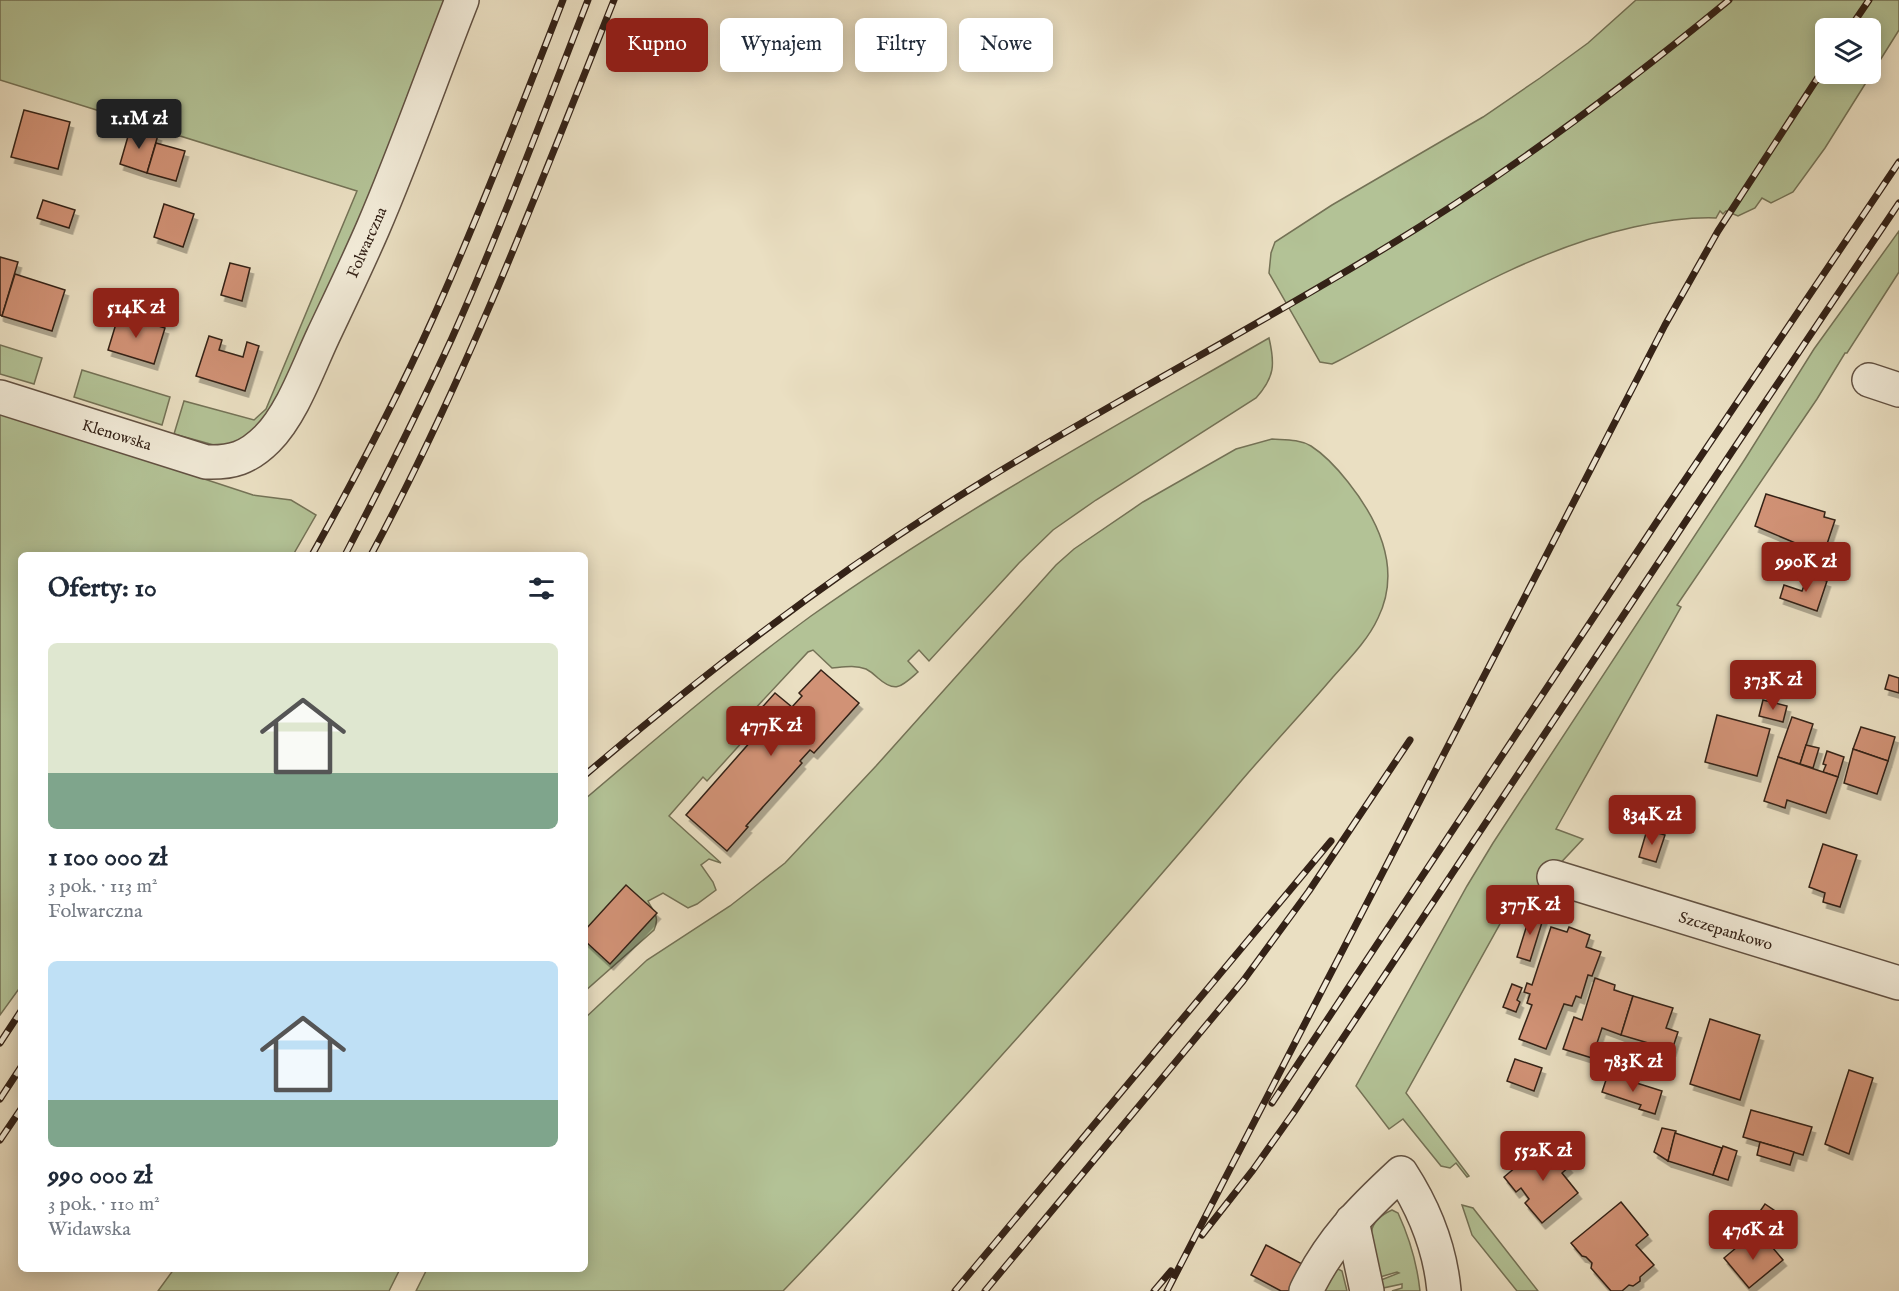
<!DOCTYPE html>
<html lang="pl">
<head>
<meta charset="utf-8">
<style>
  body { margin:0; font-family:"IM FELL English",serif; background:#f6f6f7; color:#1f2937; height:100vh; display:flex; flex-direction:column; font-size:22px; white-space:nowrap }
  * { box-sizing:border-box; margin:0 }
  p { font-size:20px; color:#747a83 }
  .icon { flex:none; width:33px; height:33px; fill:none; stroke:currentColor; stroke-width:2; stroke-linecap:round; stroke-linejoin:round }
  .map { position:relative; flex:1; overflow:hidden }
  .panel { position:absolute; left:18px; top:552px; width:570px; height:720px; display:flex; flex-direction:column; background:#fff; border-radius:9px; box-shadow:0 3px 15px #0003 }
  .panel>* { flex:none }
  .top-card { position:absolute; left:606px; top:18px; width:570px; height:54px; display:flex; gap:12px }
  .tools { position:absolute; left:1815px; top:18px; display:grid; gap:12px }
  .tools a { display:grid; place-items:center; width:66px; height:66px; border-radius:9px; background:#fff; box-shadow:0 3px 15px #0003; font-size:30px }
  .price { position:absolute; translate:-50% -51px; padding:0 14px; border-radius:6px; background:#8f2418; color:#fff; font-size:20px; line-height:39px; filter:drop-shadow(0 2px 3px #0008) }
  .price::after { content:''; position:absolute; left:50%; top:36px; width:18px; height:14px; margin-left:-9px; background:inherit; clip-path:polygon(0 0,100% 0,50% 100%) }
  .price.selected { background:#222; color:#fff }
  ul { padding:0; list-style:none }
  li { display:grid; align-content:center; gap:12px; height:318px; padding:0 30px }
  li span { display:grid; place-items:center; height:186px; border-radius:9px; color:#555 }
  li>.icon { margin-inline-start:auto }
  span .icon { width:108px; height:108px; fill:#fffc; stroke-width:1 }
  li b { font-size:26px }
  h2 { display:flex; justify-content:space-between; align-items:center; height:72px; padding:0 30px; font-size:26px }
  .chip { padding:0 21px; border-radius:9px; background:#fff; box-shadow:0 3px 15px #0003; font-size:21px; line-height:54px }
  .chip.selected { background:#8f2418; color:#fff }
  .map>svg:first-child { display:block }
</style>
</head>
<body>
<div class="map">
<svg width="1899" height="1291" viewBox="0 0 1899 1291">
  <defs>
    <filter id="shadow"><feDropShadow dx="3.5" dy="6" stdDeviation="0" flood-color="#0004"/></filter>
  </defs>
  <rect width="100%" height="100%" fill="#eadfc2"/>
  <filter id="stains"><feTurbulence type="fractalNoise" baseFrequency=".00333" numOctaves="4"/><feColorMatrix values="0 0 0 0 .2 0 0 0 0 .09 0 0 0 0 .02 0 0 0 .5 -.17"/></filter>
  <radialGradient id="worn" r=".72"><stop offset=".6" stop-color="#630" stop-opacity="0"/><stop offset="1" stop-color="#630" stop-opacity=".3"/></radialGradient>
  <g fill="#b3c296" stroke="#747256" stroke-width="1.5" fill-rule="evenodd">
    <path d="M 0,0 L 450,0 L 425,71 L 276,410 L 241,442 L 221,447 L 174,434 L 184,401 L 254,420 L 266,409 L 357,191 L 0,80 Z"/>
    <path d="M 1636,0 L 1899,0 L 1899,30 L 1825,148 L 1793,192 L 1771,203 L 1762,198 L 1755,208 L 1738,216 L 1726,211 L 1723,214 L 1720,211 L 1716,218 C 1688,217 1662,221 1634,227 C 1526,251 1435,310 1338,361 L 1332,364 L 1320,362 L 1269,273 L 1271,253 L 1275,242 L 1332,205 L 1483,117 L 1540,78 L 1588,43 ZM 1826,28 L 1870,28 L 1870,74 L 1826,74 Z"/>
    <path d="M 1899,231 L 1899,272 L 1847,353 L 1845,353 L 1817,399 L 1677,605 L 1681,607 L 1556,829 L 1583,839 L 1539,886 L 1531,912 L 1510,906 L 1406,1093 L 1469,1176 L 1467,1177 L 1456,1163 L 1450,1168 L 1441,1166 L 1403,1119 L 1389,1129 L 1356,1086 L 1467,886 L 1493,843 L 1745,459 L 1814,349 Z"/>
    <path d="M 1269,338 C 1275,364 1275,377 1256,398 L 1096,500 L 1053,530 L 1019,563 L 929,661 L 919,650 L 908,661 L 918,672 C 902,686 896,694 878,678 C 874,674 870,671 866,669 C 855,665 844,667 832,668 L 813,650 L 808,652 L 737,728 L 745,739 L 707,781 L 703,777 L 669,816 L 721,863 L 709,859 L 701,865 L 713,882 L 716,890 L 697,904 L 688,908 L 663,893 L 648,901 C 654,913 660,917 654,930 L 585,991 L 585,799 C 659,736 733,673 811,616 C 957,513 1114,427 1269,338 Z"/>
    <path d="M 0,345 L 42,358 L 34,384 L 0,374 Z"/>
    <path d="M 82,370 L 170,397 L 162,425 L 74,397 Z"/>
    <path d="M 0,412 L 253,495 L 291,500 L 316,515 L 293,555 L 21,555 L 21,986 L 0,1015 Z"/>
    <path d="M 1272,439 C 1285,440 1299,439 1311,446 C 1325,455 1337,468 1348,482 C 1379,521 1402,569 1378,618 C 1368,640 1349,659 1333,677 C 1300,716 1264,753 1231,793 C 1086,963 938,1130 783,1291 L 416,1291 L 427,1269 L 585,1269 L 585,1018 L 647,960 L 730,906 L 785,863 L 876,766 L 1056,565 L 1074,549 L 1143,502 L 1236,449 Z"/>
    <path d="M 1462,1205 L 1473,1208 L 1538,1291 L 1517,1291 L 1472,1235 Z"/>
    <path d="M 1392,1210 L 1398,1213 C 1410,1239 1417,1263 1420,1291 L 1392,1291 L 1402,1288 L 1402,1284 L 1383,1288 L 1381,1280 L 1399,1273 L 1397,1272 L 1380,1277 C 1374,1248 1358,1225 1392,1210 Z"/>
    <path d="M 1336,1268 L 1342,1271 L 1347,1291 L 1323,1291 Z"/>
    <path d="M 174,1269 L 400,1269 L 389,1291 L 158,1291 Z"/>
  </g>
  <g fill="#d19276" stroke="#342217" stroke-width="1.5" filter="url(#shadow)">
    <path d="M 24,110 L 70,122 L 58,169 L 11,157 Z"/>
    <path d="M 131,126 L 158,135 L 147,173 L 120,164 Z"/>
    <path d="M 156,143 L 185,151 L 176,181 L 147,173 Z"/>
    <path d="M 43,200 L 75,210 L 69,228 L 37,218 Z"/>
    <path d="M 164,204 L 194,214 L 183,247 L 154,237 Z"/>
    <path d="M 0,257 L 18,262 L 2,316 L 0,315 Z"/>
    <path d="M 230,263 L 250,268 L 242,301 L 221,295 Z"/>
    <path d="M 15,274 L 65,290 L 52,331 L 2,316 Z"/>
    <path d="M 119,314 L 165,328 L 154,364 L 108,350 Z"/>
    <path d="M 209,336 L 222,340 L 219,350 L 243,357 L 247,342 L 259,346 L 245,391 L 196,376 Z"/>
    <path d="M 1766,494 L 1825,512 L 1824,517 L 1835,520 L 1824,553 L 1819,553 L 1755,526 Z"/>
    <path d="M 1808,575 L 1827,581 L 1817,611 L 1780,598 L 1784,585 L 1802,591 Z"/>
    <path d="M 821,670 L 859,703 L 814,753 L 810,750 L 800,761 L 802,763 L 746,826 L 748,827 L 727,851 L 686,815 L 759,732 L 748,723 L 775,693 L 792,707 L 802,696 L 799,693 Z"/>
    <path d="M 1889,675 L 1899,678 L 1899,693 L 1885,689 Z"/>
    <path d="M 1763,700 L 1787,706 L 1783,722 L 1759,716 Z"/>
    <path d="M 1717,715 L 1770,729 L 1757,776 L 1705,762 Z"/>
    <path d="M 1792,717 L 1813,724 L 1800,764 L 1778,757 Z"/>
    <path d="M 1861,727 L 1895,737 L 1888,761 L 1853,749 Z"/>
    <path d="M 1806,745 L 1819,748 L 1813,768 L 1800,764 Z"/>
    <path d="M 1853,749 L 1888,761 L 1877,794 L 1844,783 Z"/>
    <path d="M 1827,751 L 1844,757 L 1838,777 L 1823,772 L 1826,765 L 1823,764 Z"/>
    <path d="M 1778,757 L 1838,777 L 1826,813 L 1787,800 L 1785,808 L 1764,801 Z"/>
    <path d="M 1647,830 L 1665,835 L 1656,862 L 1639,857 Z"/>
    <path d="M 1823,844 L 1857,855 L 1840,907 L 1823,902 L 1825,893 L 1809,887 Z"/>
    <path d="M 626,885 L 657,913 L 610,964 L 585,941 L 585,930 Z"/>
    <path d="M 1531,912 L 1544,916 L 1530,961 L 1517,957 Z"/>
    <path d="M 1551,927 L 1567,932 L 1569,927 L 1590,935 L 1586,947 L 1601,952 L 1592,976 L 1588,975 L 1581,998 L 1576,996 L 1572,1006 L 1564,1004 L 1546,1049 L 1519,1039 L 1532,1005 L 1527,1003 L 1530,994 L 1524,992 L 1527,983 L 1532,985 Z"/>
    <path d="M 1595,978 L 1615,985 L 1614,990 L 1633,996 L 1621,1035 L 1602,1028 L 1592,1058 L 1563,1049 L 1574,1017 L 1582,1020 Z"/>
    <path d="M 1512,984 L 1522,988 L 1517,1000 L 1520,1002 L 1516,1012 L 1503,1007 Z"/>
    <path d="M 1633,996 L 1673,1008 L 1666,1028 L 1678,1032 L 1672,1050 L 1621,1035 Z"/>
    <path d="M 1710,1019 L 1760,1035 L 1740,1100 L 1690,1084 Z"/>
    <path d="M 1515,1059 L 1542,1068 L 1534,1091 L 1507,1081 Z"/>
    <path d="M 1849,1070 L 1873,1078 L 1849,1154 L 1825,1144 Z"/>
    <path d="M 1608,1074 L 1662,1091 L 1655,1114 L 1639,1109 L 1641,1105 L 1602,1092 Z"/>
    <path d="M 1751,1110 L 1812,1127 L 1803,1155 L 1743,1137 Z"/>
    <path d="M 1662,1128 L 1676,1131 L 1668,1161 L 1654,1152 Z"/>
    <path d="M 1675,1133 L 1722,1148 L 1713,1175 L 1668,1161 Z"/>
    <path d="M 1548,1140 L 1569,1167 L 1562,1173 L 1578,1193 L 1542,1223 L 1525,1203 L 1529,1199 L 1521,1188 L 1516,1192 L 1504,1177 Z"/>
    <path d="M 1760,1142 L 1794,1152 L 1790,1165 L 1757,1155 Z"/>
    <path d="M 1723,1146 L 1737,1151 L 1728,1180 L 1713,1175 Z"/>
    <path d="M 1621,1202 L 1648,1235 L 1636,1245 L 1654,1265 L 1640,1277 L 1640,1281 L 1633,1286 L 1629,1285 L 1622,1291 L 1611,1291 L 1591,1268 L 1592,1263 L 1586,1257 L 1582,1256 L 1571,1243 Z"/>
    <path d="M 1765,1204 L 1787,1219 L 1775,1235 L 1754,1220 Z"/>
    <path d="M 1749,1237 L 1758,1248 L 1767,1241 L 1783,1260 L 1749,1288 L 1724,1258 Z"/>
    <path d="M 1266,1245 L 1306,1266 L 1291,1291 L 1281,1291 L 1251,1275 Z"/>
  </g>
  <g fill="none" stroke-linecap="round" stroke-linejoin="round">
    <g stroke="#625142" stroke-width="36">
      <g id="minor">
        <path d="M 1869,380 L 1899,390"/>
        <path d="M 0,397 L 206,462 C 232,463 248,458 267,439 C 292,414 308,368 323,336 C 340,300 357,265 373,228 C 405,154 432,76 462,0"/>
        <path d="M 1554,877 L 1899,983"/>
        <path d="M 1352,1221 L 1367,1291"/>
        <path d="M 1306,1291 C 1330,1241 1361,1210 1401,1173 C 1425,1210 1440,1247 1444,1291"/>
      </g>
    </g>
    <use href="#minor" stroke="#f1ead7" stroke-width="33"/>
    <g stroke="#342217" stroke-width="7">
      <g id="rail">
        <path d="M 1850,28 L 1869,0"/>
        <path d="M 312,555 C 360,469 406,381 445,291 C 487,195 525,98 563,0"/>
        <path d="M 345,555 C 382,484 418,412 452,338 C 501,228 544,113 588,0"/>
        <path d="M 371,555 C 467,376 539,188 614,0"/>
        <path d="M 585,775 C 710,668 841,568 982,482 C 1114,401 1252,329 1385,248 C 1506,175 1620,90 1729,0"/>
        <path d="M 0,1043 L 21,1011"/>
        <path d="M 0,1099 L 21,1067"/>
        <path d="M 1272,1103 L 1662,514 L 1899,162"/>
        <path d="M 0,1140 L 21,1109"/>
        <path d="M 1202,1235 L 1253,1170 L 1294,1112 L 1733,450 L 1899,203"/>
        <path d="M 955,1291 L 1331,841"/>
        <path d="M 985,1291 L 1243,981 L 1309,891 L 1410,740"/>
        <path d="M 1154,1291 L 1171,1271"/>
        <path d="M 1167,1291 L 1665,325 L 1718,231 L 1826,65"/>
      </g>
    </g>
    <use href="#rail" stroke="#f1ead7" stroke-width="4.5" stroke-dasharray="14" stroke-linecap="butt"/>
  </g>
  <g text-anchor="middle" stroke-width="4.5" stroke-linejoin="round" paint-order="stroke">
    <g font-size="16" fill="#342217" stroke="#f1ead7">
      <text transform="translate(366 242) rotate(-66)" y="6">Folwarczna</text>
      <text transform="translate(117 434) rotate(17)" y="6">Klenowska</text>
      <text transform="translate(1726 930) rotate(17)" y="6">Szczepankowo</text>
    </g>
  </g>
  <rect width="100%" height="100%" filter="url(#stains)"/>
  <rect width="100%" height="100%" fill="url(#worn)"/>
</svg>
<div class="tools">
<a><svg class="icon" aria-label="layers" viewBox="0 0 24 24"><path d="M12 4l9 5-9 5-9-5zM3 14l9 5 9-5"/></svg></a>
</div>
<b class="price selected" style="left:139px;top:150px">1.1M zł</b>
<b class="price" style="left:136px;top:339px">514K zł</b>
<b class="price" style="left:1806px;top:593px">990K zł</b>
<b class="price" style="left:1773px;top:711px">373K zł</b>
<b class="price" style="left:771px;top:757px">477K zł</b>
<b class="price" style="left:1652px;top:846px">834K zł</b>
<b class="price" style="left:1530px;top:936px">377K zł</b>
<b class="price" style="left:1633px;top:1093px">783K zł</b>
<b class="price" style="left:1543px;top:1182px">552K zł</b>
<b class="price" style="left:1753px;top:1261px">476K zł</b>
<div class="top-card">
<a class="chip selected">Kupno</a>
<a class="chip">Wynajem</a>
<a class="chip">Filtry</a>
<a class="chip">Nowe</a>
</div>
<section class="panel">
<h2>Oferty: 10<svg class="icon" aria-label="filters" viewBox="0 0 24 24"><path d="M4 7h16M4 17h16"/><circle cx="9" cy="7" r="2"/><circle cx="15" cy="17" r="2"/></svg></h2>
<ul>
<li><span style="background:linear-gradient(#dfe7d0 70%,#7fa58c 0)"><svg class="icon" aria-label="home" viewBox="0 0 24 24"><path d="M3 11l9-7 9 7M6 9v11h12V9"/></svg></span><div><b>1 100 000 zł</b><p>3 pok. · 113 m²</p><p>Folwarczna</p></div></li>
<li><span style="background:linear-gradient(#bfe0f5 75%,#7fa58c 0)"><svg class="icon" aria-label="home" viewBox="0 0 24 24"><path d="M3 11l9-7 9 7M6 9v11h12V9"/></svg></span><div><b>990 000 zł</b><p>3 pok. · 110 m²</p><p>Widawska</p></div></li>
</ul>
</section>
</div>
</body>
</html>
